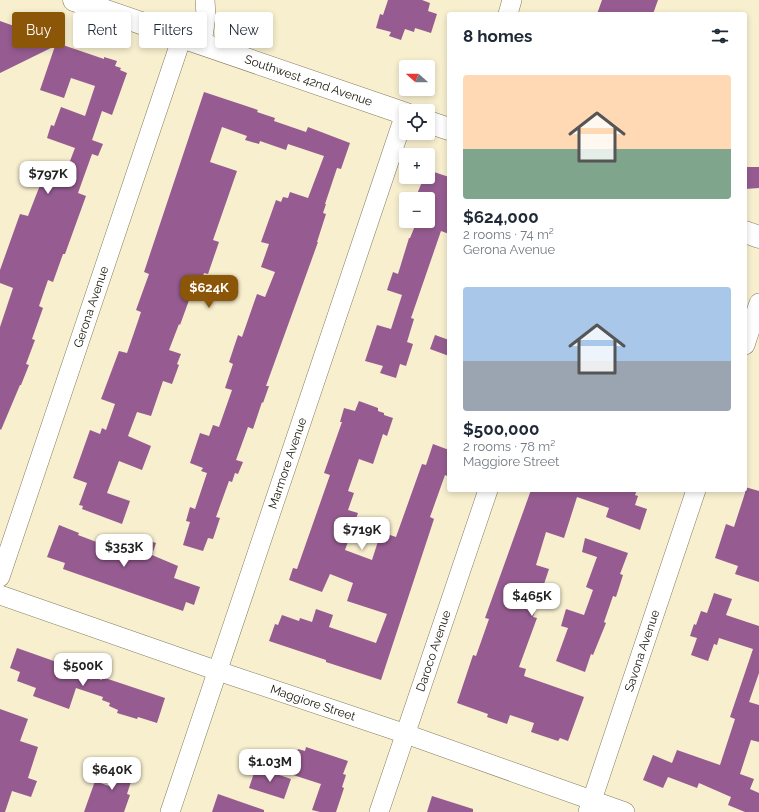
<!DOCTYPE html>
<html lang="en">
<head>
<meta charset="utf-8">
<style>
  body { margin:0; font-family:Raleway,sans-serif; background:#f6f6f7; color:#1f2937; height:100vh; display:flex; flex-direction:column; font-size:15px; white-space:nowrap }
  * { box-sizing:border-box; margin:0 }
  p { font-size:13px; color:#747a83 }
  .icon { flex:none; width:22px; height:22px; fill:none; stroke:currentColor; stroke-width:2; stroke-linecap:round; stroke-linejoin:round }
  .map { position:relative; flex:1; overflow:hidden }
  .drawer { position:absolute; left:447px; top:12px; width:300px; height:480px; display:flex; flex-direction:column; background:#fff; border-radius:4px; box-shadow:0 2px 6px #0003 }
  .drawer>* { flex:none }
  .banner { position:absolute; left:12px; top:12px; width:375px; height:36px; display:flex; gap:8px }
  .needle { width:26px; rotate:291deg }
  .tools { position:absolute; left:399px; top:60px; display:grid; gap:8px }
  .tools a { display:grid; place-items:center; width:36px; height:36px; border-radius:4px; background:#fff; box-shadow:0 2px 6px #0003; font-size:20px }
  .price { position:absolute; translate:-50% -34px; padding:0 9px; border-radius:8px; background:#fff; color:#222; font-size:13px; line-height:26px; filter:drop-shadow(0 1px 2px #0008) }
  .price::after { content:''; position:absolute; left:50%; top:24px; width:12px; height:9px; margin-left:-6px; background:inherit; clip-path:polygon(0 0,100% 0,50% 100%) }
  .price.active { background:#8c5609; color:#fff }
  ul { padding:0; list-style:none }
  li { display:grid; align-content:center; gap:8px; height:212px; padding:0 16px }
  li span { display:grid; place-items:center; height:124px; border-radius:4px; color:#555 }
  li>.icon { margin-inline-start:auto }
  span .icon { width:72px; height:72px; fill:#fffc; stroke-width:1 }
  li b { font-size:17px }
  h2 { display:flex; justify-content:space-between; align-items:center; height:48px; padding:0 16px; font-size:17px }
  .pill { padding:0 14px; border-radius:4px; background:#fff; box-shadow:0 2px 6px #0003; font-size:14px; line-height:36px }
  .pill.active { background:#8c5609; color:#fff }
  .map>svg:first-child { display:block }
</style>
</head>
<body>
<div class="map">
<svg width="759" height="812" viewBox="0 0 759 812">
  <rect width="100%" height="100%" fill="#f7efce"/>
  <g fill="#965c91">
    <path d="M 388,0 L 422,0 L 430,3 L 428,11 L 437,14 L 431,33 L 415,28 L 414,32 L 405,29 L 401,40 L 389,36 L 391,32 L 376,28 L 380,14 L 383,15 Z"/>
    <path d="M 602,0 L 658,0 L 653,14 L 597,14 Z"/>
    <path d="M 0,21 L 62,43 L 60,44 L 104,59 L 104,57 L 117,61 L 115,66 L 121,68 L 120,70 L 127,73 L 112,115 L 102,111 L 92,140 L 103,144 L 98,156 L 92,154 L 78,193 L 86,196 L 65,254 L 63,254 L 53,282 L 48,280 L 39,306 L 43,308 L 32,339 L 35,340 L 26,364 L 29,365 L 21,385 L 20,385 L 1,430 L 0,429 L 0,327 L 13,288 L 0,283 L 0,270 L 20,214 L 28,216 L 42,180 L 54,184 L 59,172 L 65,174 L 75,148 L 47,138 L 51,125 L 54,126 L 61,107 L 85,116 L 95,86 L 71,78 L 64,98 L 40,90 L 55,46 L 0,73 Z"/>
    <path d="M 204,92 L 258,110 L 257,112 L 275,118 L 274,121 L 306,132 L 308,127 L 350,143 L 341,169 L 337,168 L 325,204 L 326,204 L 323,213 L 326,214 L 317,242 L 318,242 L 266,386 L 269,386 L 263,403 L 262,402 L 253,429 L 248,427 L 236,460 L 243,462 L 238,474 L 235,473 L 232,482 L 229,481 L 216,517 L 220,518 L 213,539 L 208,538 L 203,551 L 183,545 L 190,522 L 186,521 L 190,507 L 195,509 L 207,473 L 201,471 L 203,468 L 190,463 L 200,433 L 209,436 L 213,425 L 219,427 L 232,390 L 225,388 L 233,364 L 229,362 L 238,335 L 242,337 L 257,294 L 265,297 L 275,272 L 261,267 L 269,244 L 261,242 L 276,200 L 281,202 L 283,197 L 288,198 L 290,192 L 308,198 L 324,156 L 288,144 L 286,150 L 260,141 L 259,144 L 245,140 L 247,136 L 222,127 L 210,162 L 237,171 L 213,240 L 219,242 L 208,274 L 204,273 L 197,294 L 192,292 L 180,325 L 179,324 L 169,350 L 181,354 L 177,364 L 179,365 L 172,384 L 163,381 L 151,416 L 137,412 L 128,436 L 151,446 L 142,470 L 119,461 L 107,493 L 130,501 L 122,524 L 82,509 L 83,506 L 79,505 L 87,483 L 73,478 L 90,430 L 100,434 L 102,428 L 106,430 L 115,404 L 101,399 L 119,351 L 127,353 L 137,324 L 141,312 L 136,310 L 149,274 L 144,272 Z"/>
    <path d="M 745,167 L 759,167 L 759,188 L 745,189 Z"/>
    <path d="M 428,170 L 449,177 L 449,234 L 441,231 L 411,318 L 414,319 L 407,342 L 413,344 L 406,366 L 400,364 L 396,378 L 380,373 L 383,366 L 365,361 L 377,325 L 391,329 L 402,295 L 387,290 L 393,272 L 398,274 L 409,238 L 410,238 L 417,221 L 428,221 L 428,199 L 415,199 L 424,177 L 428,177 Z"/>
    <path d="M 435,335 L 449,340 L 449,356 L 430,349 Z"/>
    <path d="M 359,401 L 378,408 L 378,411 L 384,413 L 384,415 L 393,418 L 387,436 L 383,434 L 373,464 L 359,459 L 348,491 L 354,493 L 348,510 L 358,513 L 345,550 L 372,560 L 381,532 L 396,537 L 422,464 L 426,465 L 433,444 L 449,450 L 449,477 L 445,475 L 430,517 L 434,519 L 381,680 L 326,662 L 326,660 L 269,641 L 275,624 L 278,625 L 282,615 L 299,621 L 300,618 L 312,622 L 316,609 L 333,615 L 329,627 L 376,643 L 387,614 L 347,601 L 353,583 L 330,574 L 322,592 L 289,580 L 293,568 L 297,569 L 330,475 L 324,473 L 342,422 L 340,422 L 344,408 L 355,411 Z"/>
    <path d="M 745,487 L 759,491 L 759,582 L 735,574 L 738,566 L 715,558 L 726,524 L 734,527 L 745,493 Z"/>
    <path d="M 531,490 L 637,490 L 635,495 L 638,496 L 635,505 L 647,509 L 640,530 L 606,517 L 609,508 L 577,497 L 564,538 L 546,532 L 536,565 L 549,569 L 533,617 L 537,618 L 519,667 L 526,669 L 524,676 L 584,697 L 568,741 L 560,738 L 558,741 L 531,732 L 534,723 L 510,715 L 507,724 L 487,717 L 488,714 L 457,703 L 473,655 L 476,656 L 489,619 L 485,618 Z"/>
    <path d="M 59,525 L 79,533 L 78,535 L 131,555 L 138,537 L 156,543 L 152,555 L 178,566 L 174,578 L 200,587 L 194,605 L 186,602 L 183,611 L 63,569 L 65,563 L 47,557 Z"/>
    <path d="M 585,538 L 628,553 L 620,574 L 623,575 L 616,597 L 613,596 L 604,622 L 606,623 L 593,655 L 591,654 L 585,672 L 556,661 L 568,628 L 561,626 L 566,609 L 584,615 L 593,590 L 586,587 L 597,557 L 582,552 Z"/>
    <path d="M 714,593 L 732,599 L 726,615 L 759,626 L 759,673 L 749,702 L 759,705 L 759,742 L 751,740 L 740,774 L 754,779 L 750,789 L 759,793 L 759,812 L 745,812 L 728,805 L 731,797 L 699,783 L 697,788 L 668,777 L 663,788 L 643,780 L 653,755 L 672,763 L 677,750 L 720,765 L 735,719 L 730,717 L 753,649 L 719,638 L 717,645 L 714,644 L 708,661 L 691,655 L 697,638 L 690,636 L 694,624 L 696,625 L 701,611 L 707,613 Z"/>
    <path d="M 17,648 L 68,666 L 67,668 L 102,680 L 102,677 L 165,698 L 157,723 L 138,717 L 137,719 L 117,713 L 118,710 L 109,706 L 110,703 L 102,700 L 103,697 L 76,688 L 69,709 L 33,696 L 36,688 L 17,681 L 20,672 L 10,668 Z"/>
    <path d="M 0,709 L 28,719 L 20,741 L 38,747 L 28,778 L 37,781 L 31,797 L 12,791 L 5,812 L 0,812 Z"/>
    <path d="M 306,747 L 348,761 L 343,774 L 346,775 L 342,787 L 344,788 L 336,812 L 320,812 L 312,810 L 321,784 L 287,773 L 291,760 L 293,761 L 298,749 L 305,751 Z"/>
    <path d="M 118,760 L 136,766 L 127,794 L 130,795 L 124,812 L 84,812 L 95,781 L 109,786 Z"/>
    <path d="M 256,767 L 291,779 L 284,799 L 249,788 Z"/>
    <path d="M 218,794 L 264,810 L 264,812 L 212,812 Z"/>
    <path d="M 432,796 L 473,809 L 473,812 L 427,812 Z"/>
  </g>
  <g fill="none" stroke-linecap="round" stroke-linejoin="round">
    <g stroke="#847c5f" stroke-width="20">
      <g id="minor">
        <path d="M 508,14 L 512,0"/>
        <path d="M 202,43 L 206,16 L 205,0"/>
        <path d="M 745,345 L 759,303"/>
        <path id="s1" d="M 0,577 L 182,37"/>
        <path id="s2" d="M 0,595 L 218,671 L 406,734 L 625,812"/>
        <path id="s3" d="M 170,812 L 405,114"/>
        <path id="s4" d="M 379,812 L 488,490"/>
        <path id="s5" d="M 588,812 L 696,490"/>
      </g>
    </g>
    <g stroke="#847c5f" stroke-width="23">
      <g id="secondary">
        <path id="s6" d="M 74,0 L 406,114"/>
        <path d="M 428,122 L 449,129"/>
        <path d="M 745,232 L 759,237"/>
      </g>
    </g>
    <use href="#minor" stroke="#fff" stroke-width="19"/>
    <use href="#secondary" stroke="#fff" stroke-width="22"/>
  </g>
  <g text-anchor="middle" stroke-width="4" stroke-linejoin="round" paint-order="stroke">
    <g font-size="12" fill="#19160a" stroke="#fefcf6">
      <text dy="4" stroke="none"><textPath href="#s6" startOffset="248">Southwest 42nd Avenue</textPath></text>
      <text dy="4" stroke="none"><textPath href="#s1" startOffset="285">Gerona Avenue</textPath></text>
      <text dy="4" stroke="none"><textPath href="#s3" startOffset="368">Marmore Avenue</textPath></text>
      <text dy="4" stroke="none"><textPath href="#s4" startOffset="170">Daroco Avenue</textPath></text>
      <text dy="4" stroke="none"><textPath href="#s5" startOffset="170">Savona Avenue</textPath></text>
      <text dy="4" stroke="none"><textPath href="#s2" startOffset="331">Maggiore Street</textPath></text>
    </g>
  </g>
</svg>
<div class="tools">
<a><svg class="needle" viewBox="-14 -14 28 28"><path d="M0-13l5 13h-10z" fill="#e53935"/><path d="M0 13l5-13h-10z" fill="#747a83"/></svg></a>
<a><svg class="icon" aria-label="locate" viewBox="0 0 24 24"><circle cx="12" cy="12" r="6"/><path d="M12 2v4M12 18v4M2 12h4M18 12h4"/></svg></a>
<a>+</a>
<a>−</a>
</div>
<b class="price" style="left:48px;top:195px">$797K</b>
<b class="price active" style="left:209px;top:309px">$624K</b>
<b class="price" style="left:362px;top:551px">$719K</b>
<b class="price" style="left:124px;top:568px">$353K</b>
<b class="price" style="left:532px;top:617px">$465K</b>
<b class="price" style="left:83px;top:687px">$500K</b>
<b class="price" style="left:270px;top:783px">$1.03M</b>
<b class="price" style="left:112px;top:791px">$640K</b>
<div class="banner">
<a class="pill active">Buy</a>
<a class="pill">Rent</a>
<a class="pill">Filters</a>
<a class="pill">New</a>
</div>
<section class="drawer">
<h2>8 homes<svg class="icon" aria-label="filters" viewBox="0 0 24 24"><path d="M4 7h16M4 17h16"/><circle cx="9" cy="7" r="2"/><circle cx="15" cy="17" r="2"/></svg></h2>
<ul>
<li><span style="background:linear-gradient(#ffd9b3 60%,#7fa58c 0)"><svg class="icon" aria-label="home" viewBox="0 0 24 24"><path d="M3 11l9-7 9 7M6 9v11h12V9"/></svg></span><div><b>$624,000</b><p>2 rooms · 74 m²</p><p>Gerona Avenue</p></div></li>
<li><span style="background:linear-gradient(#a9c7e8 60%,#9aa5b1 0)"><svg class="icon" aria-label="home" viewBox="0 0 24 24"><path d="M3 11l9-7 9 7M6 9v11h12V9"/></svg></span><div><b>$500,000</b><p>2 rooms · 78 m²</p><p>Maggiore Street</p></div></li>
</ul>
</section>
</div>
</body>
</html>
